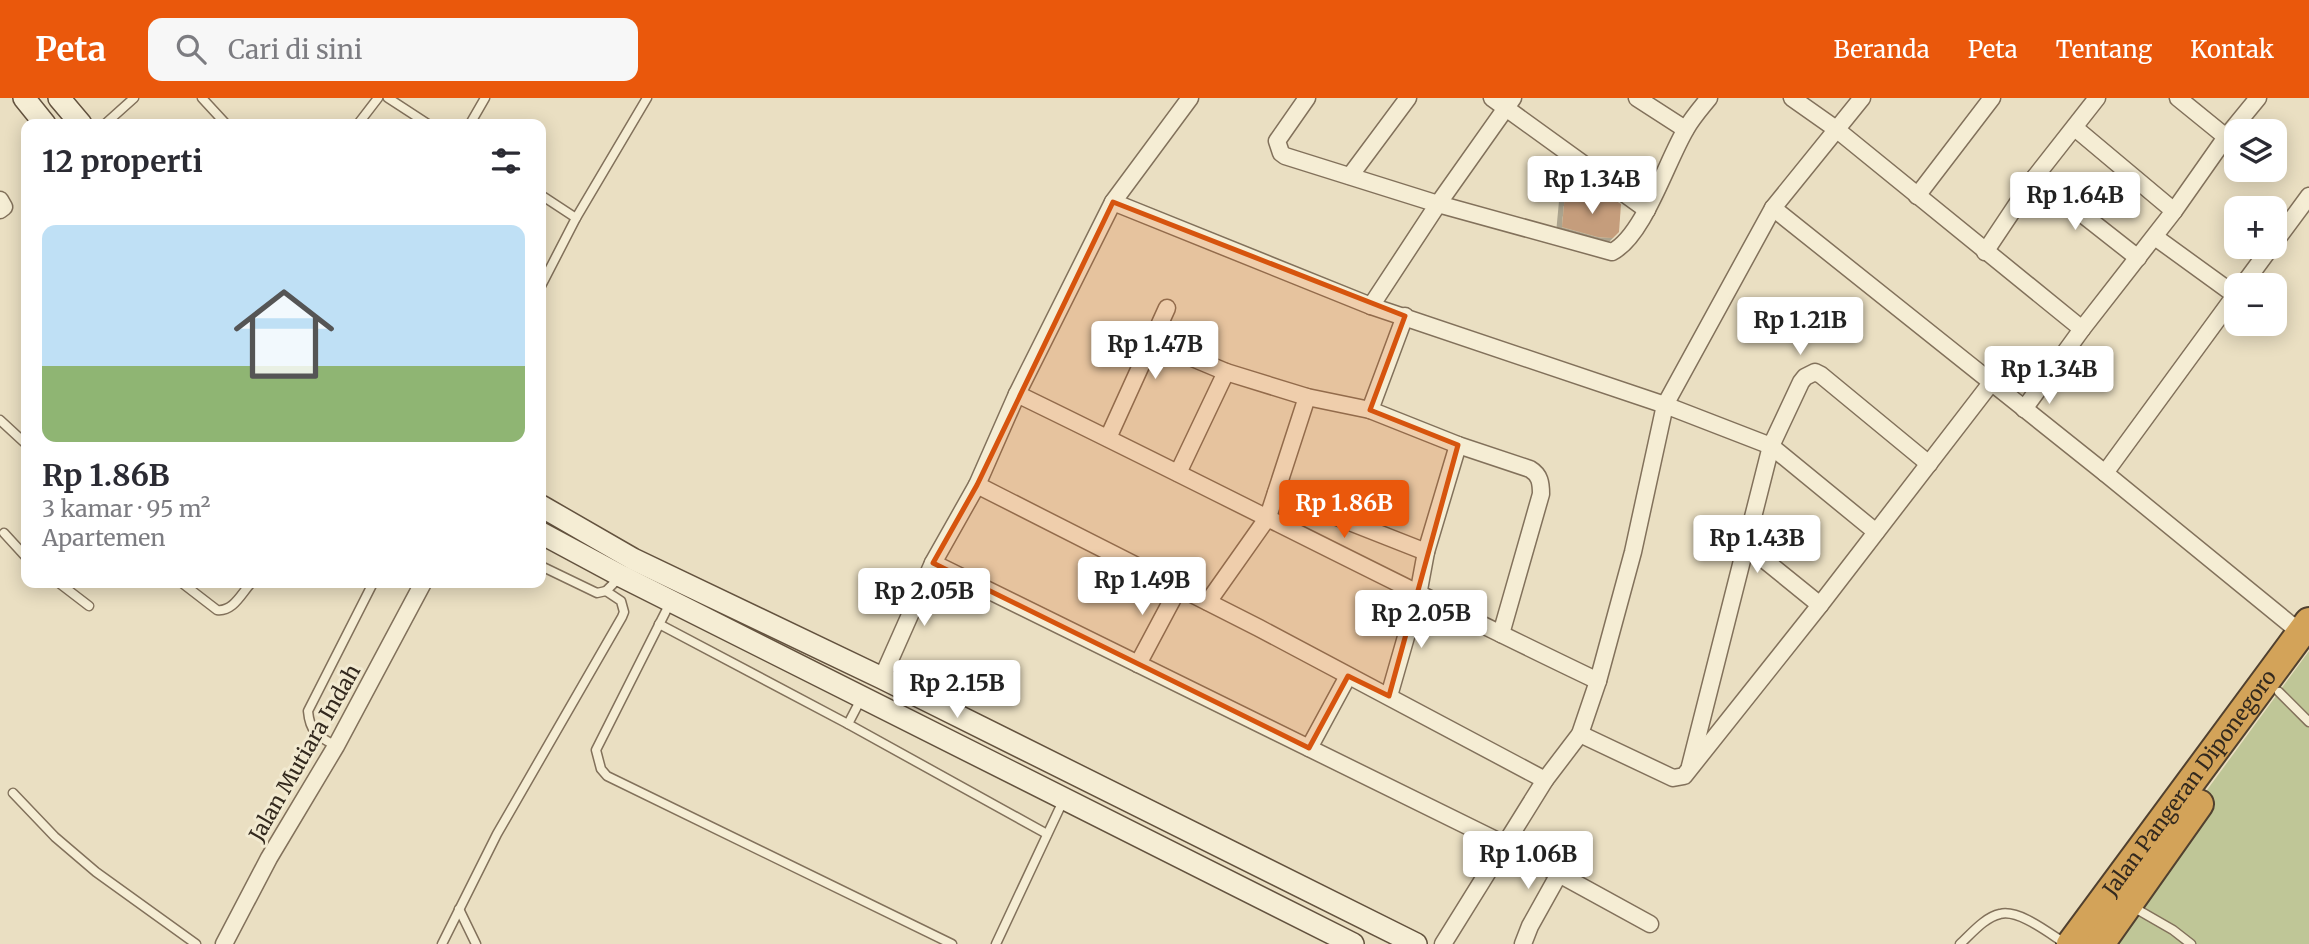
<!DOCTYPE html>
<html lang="id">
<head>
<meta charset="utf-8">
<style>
  body { margin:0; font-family:Merriweather,serif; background:#f7f7f7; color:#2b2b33; height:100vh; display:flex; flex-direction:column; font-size:26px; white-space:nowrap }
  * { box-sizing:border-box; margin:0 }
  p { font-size:23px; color:#7c7c81 }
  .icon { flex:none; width:38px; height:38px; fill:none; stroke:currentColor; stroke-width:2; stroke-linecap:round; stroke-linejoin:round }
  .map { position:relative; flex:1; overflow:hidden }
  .panel { position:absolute; left:21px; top:21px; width:525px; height:469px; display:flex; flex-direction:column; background:#fff; border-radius:14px; box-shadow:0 4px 18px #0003 }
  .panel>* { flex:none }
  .buttons { position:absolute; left:2224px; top:21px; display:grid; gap:14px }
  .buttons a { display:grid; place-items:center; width:63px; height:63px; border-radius:14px; background:#fff; box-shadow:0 4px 18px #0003; font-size:35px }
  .price { position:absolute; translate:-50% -60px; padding:0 16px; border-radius:7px; background:#fff; color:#222; font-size:23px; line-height:46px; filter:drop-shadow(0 2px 4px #0008) }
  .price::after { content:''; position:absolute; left:50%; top:42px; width:21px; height:16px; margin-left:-10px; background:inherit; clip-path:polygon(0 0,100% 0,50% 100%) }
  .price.on { background:#ea580c; color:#fff }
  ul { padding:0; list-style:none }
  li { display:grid; align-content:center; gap:14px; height:371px; padding:0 21px }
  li+li { border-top:2px solid #e1e1e2 }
  li span { display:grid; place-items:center; height:217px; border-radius:14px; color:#555 }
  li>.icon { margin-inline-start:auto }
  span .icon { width:126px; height:126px; fill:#fffc; stroke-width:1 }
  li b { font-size:30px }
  h2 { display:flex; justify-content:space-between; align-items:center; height:84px; padding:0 21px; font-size:30px }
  header { display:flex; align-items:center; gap:42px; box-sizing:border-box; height:98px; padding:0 35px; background:#ea580c; color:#fff }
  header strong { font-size:33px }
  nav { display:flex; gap:38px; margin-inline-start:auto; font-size:24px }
  .search { width:490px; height:63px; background:#f7f7f7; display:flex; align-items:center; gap:18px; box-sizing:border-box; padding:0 24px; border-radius:14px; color:#7c7c81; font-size:26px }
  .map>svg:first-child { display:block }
</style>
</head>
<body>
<header>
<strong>Peta</strong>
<div class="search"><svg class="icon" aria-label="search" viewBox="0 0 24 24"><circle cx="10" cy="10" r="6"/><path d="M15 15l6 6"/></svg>Cari di sini</div>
<nav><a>Beranda</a><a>Peta</a><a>Tentang</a><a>Kontak</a></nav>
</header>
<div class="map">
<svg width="2309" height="846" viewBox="0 0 2309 846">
  <defs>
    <filter id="shadow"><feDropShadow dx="-6" dy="6" stdDeviation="0" flood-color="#0004"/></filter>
  </defs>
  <rect width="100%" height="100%" fill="#eadfc2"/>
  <path fill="#bfc697" d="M 2309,553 L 2309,846 L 2094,846 Z"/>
  <path fill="#c59d7b" filter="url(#shadow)" d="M 1565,97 L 1613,101 L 1621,106 L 1619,134 L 1613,140 L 1598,139 L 1562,129 Z"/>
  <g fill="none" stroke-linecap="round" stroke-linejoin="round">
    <g stroke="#82715b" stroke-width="11">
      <g id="lane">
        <path d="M 202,0 L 226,26"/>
        <path d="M 388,0 L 428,26"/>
        <path d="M 105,26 L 134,0"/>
        <path d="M 358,26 L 378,0"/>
        <path d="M 470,26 L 485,0"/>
        <path d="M 541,97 L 576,120"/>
        <path d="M 541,188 L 576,120 L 647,0"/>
        <path d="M 0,322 L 26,346"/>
        <path d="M 4,435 L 26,459"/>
        <path d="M 541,468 L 597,495 L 606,493 L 621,478"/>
        <path d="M 59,485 L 89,508"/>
        <path d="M 182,485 L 217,512 C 233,514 241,496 251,485"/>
        <path d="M 670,505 L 596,652 L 601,671 L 607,678 L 952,846"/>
        <path d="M 659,526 L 848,626"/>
        <path d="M 2279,594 L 2309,624"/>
        <path d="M 861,601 L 848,626 L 1047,736"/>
        <path d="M 336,648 C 318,638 310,635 308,613 L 373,485"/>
        <path d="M 13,695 L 55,739 L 96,774 L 196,846"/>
        <path d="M 2133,809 L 2173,832 L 2191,846"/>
        <path d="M 459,811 L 476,846"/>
        <path d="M 442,846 L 497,736 L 622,519 L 624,514 L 621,503 L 606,493"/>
        <path d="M 996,846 L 1063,703"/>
        <path d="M 1960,846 C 1971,836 1985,819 2000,816 C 2019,811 2050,836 2066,846"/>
      </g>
    </g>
    <g stroke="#82715b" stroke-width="19">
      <g id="street">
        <path d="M 1307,0 L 1277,43 L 1281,55 L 1285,58 L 1438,106 L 1612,154 C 1644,138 1667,62 1686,31 C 1692,20 1701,10 1709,0"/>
        <path d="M 1492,0 L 1647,112"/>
        <path d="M 1637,0 L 1685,31"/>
        <path d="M 1792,0 L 1836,31 L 2082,231 L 2024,311"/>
        <path d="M 2178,0 L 2226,39"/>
        <path d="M 2075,30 L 2174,113"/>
        <path d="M 1350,78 L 1408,0"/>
        <path d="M 2035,79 L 2138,160"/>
        <path d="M 1917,98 L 1992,0"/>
        <path d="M 0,102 L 4,109 L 0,112"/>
        <path d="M 1113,104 L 1371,208 L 1665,307 L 1771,348 L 1801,284 L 1805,279 L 1815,274 L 1821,277 L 1929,366"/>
        <path d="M 1773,110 L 2105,375 L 2301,535"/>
        <path d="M 2155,139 L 2235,197"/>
        <path d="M 2275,144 L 2309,98"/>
        <path d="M 1985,154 L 2035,79 L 2097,0"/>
        <path d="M 2243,187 L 2271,149"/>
        <path d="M 1371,208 L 1438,106 L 1513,0"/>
        <path d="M 2082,231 L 2174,113 L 2226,39 L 2258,0"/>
        <path d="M 1152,243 L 1226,274 L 1307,299 L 1370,312 L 1458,347 L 1530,371 C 1540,377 1541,385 1541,396 L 1501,536"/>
        <path d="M 1017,296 C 1211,390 1403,490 1598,583"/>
        <path d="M 1370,312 L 1405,218"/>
        <path d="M 1108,340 L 1167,210"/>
        <path d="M 1178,375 L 1226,274"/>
        <path d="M 2105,375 L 2236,196"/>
        <path d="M 977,387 L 1259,530 L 1545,682"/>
        <path d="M 1276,395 L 1426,454"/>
        <path d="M 1746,447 L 1820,507"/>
        <path d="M 933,465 L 1506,747 L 1650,826"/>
        <path d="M 1208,504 L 1268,419 L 1307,299"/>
        <path d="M 1138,566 L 1179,489"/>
        <path d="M 882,580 L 933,465 L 977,387 L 1017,296 L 1113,104 L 1190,0"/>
        <path d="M 1389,598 L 1418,497 L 1426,454 L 1458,347"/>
        <path d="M 1580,636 L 1673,680 L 1684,678 L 1820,507 L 1991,285"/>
        <path d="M 1309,650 L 1348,578"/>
        <path d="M 1690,668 L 1771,348 L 1876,434"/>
        <path d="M 224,846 L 269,760 L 336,648 L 423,485"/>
        <path d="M 1443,846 L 1545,682 L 1580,636 L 1598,583 L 1633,454 L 1665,307 L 1773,110 L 1862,0"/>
        <path d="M 1523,846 L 1530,828 L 1559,776"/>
      </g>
    </g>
    <g stroke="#63523e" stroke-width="24">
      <g id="secondary">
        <path d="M 24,0 L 45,26"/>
        <path d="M 59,0 L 81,26"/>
        <path d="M 541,408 L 633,461 L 882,580 L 1416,846"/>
        <path d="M 541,435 L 621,478 L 1353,846"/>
      </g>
    </g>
    <g stroke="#50402f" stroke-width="32">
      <g id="highway">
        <path id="s1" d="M 2071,846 L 2309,524"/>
        <path d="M 2100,846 L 2199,706"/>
      </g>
    </g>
    <use href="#lane" stroke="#f5edd4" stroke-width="8"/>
    <use href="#street" stroke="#f5edd4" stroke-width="16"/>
    <use href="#secondary" stroke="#f5edd4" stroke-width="21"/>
    <use href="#highway" stroke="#d3a359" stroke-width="28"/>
  </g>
  <path fill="#d6540e" fill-opacity="0.2" stroke="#d6540e" stroke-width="5" stroke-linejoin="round" d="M 1113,104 L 1405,218 L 1370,312 L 1458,347 L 1389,598 L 1348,578 L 1309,650 L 933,465 L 977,387 Z"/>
  <g text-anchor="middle" stroke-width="6" stroke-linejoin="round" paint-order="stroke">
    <g font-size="21" fill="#33291e" stroke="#f2ead1">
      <text transform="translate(305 655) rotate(-60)" y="7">Jalan Mutiara Indah</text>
      <text dy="7" stroke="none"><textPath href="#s1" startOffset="200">Jalan Pangeran Diponegoro</textPath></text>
    </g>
  </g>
</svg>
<div class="buttons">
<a><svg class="icon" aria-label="layers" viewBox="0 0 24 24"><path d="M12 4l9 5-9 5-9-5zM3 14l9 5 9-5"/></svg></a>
<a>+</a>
<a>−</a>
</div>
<b class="price" style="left:1592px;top:118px">Rp 1.34B</b>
<b class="price" style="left:2075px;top:134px">Rp 1.64B</b>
<b class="price" style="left:1800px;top:259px">Rp 1.21B</b>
<b class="price" style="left:1155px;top:283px">Rp 1.47B</b>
<b class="price" style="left:2049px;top:308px">Rp 1.34B</b>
<b class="price on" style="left:1344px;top:442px">Rp 1.86B</b>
<b class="price" style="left:1757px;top:477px">Rp 1.43B</b>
<b class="price" style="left:1142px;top:519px">Rp 1.49B</b>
<b class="price" style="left:924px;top:530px">Rp 2.05B</b>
<b class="price" style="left:1421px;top:552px">Rp 2.05B</b>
<b class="price" style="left:957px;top:622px">Rp 2.15B</b>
<b class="price" style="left:1528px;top:793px">Rp 1.06B</b>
<section class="panel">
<h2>12 properti<svg class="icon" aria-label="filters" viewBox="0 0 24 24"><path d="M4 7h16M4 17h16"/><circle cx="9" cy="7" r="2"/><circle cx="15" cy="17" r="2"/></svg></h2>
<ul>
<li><span style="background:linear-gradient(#bfe0f5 65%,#8fb573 0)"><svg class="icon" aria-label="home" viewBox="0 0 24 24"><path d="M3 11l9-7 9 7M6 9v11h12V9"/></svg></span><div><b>Rp 1.86B</b><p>3 kamar · 95 m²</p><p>Apartemen</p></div></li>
</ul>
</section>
</div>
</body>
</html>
